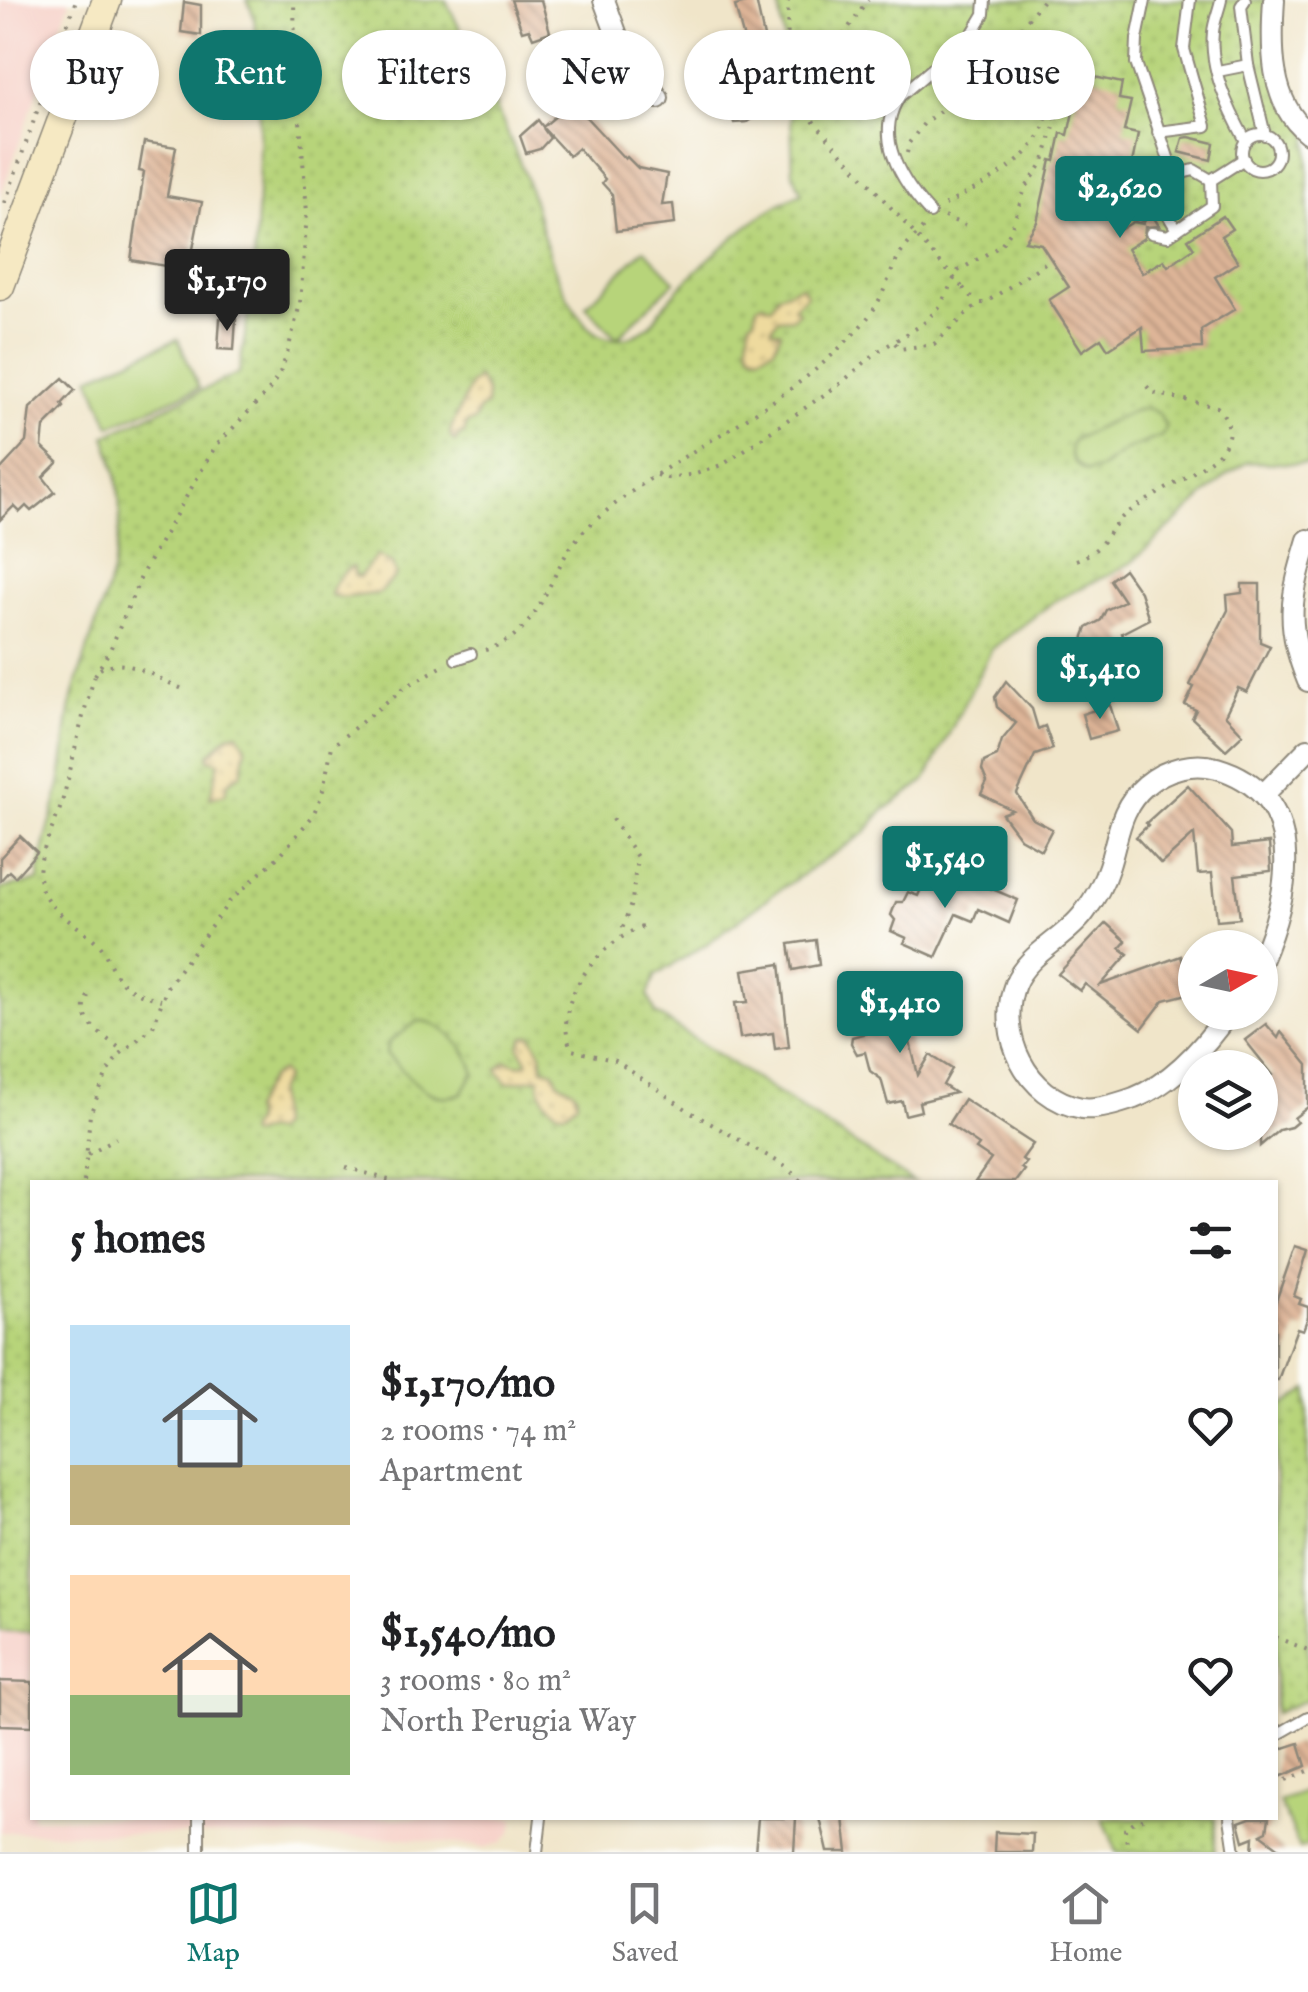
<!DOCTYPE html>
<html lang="en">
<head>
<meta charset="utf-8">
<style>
  body { margin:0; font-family:"IM FELL English",serif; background:#f2f2f2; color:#202124; height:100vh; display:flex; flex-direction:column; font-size:38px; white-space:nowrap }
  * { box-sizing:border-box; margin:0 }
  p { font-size:32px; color:#757577 }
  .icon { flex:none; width:55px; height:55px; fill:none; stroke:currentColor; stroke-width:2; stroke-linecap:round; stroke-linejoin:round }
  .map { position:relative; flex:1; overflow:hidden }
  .drawer { position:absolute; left:30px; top:1180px; width:1248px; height:640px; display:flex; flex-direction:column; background:#fff; border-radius:0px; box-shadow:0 2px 8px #0004 }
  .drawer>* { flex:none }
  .guide { position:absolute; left:30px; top:30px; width:1250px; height:90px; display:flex; gap:20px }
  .needle { width:65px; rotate:81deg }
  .tools { position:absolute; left:1178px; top:930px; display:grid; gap:20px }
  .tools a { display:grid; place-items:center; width:100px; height:100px; border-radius:50%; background:#fff; box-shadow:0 2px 8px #0004; font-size:50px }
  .price { position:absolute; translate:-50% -85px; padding:0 22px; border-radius:10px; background:#0f766e; color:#fff; font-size:32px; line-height:65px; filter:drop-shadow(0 2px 5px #0008) }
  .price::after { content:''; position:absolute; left:50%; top:60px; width:30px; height:22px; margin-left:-15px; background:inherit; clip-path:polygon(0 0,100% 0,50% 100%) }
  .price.active { background:#222; color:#fff }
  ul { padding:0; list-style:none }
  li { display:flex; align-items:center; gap:30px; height:250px; padding:0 40px }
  li span { display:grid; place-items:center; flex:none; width:280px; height:200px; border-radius:0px; color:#555 }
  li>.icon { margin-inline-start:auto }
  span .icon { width:120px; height:120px; fill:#fffc; stroke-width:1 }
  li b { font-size:42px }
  h2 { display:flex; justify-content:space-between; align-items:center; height:120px; padding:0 40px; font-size:42px }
  .tag { padding:0 35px; border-radius:45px; background:#fff; box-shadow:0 2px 8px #0004; font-size:35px; line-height:90px }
  .tag.active { background:#0f766e; color:#fff }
  .menu { display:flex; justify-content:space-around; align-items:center; height:140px; border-top:2px solid #e0e0e0; background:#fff; font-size:28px; color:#757577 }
  .menu a { display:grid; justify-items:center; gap:5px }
  .menu .active { color:#0f766e }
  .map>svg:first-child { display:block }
</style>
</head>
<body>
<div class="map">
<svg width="1308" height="1852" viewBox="0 0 1308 1852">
  <defs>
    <pattern id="green-dots" width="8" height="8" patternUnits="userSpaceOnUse" patternTransform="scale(2.5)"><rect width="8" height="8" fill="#b7d47a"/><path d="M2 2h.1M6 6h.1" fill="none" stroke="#9eb66a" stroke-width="1.8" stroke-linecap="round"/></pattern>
    <pattern id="sand-dots" width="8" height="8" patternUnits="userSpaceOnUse" patternTransform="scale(2.5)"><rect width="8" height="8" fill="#eeda9e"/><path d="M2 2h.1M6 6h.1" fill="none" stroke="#cb8" stroke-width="1.8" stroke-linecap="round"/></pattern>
    <pattern id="building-back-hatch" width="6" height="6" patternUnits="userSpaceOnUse" patternTransform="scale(2.5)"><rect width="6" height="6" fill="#deb598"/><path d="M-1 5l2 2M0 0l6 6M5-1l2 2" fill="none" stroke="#b4937c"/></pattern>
  </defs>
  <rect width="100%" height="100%" fill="#fdfcf7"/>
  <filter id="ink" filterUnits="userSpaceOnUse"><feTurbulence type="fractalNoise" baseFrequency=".01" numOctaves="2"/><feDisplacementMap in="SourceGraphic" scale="20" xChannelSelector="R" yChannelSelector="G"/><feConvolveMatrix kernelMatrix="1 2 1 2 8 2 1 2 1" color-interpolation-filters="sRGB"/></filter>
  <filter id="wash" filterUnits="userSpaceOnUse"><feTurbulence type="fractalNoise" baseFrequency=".0048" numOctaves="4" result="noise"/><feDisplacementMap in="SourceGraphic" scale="40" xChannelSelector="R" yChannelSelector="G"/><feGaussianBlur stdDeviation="2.25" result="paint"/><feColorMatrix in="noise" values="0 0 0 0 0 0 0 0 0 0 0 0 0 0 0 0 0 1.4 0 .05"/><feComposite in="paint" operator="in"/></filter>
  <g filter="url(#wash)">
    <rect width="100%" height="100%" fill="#f0e5c9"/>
    <g fill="#f7d1c9">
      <path d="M 0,0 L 70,0 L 0,197 Z"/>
      <path d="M 0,1631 L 32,1632 L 32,1818 L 514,1818 L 512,1832 L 501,1843 L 486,1847 L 405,1838 L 0,1832 Z"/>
    </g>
    <g fill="url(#green-dots)" stroke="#718052" stroke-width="2.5">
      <path d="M 247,0 L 446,0 C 473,57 501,114 524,173 C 541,220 551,281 583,321 C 600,344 628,343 649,326 C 656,319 661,309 667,302 C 698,266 759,210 802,193 L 793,173 L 789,66 L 778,0 L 1274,0 L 1272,49 L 1308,133 L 1308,464 L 1248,462 L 1228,474 L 1131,563 L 1053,602 L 992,649 L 925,781 L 883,811 L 865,833 L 772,895 L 708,943 L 655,976 L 648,995 L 656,1014 L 913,1182 L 32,1182 L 32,1632 L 0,1631 L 0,889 L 39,881 C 41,847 53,818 60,785 C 66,758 65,729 72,702 C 95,607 145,537 105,436 L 239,373 C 256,277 262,173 258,75 C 257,51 259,22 247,0 Z"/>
      <path d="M 1308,1389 L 1308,1699 L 1275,1713 L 1275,1407 L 1290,1402 Z"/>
      <path d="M 1103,1818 L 1215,1818 L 1215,1852 L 1117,1852 Z"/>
    </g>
    <g fill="url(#sand-dots)" stroke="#8c8264" stroke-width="2.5">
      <path d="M 801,286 L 807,295 L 793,307 L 799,312 L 792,318 L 778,319 L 772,327 L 772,330 L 781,332 L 774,348 L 759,355 L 751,352 L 748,343 L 750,321 L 755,318 L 757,306 L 763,303 L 771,307 L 779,294 Z"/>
      <path d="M 478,378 L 487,393 L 486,406 L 479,410 L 475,421 L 467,423 L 464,434 L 460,434 L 455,442 L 450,436 L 451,428 L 471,384 Z"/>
      <path d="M 377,556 L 392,564 L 396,575 L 380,593 L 342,598 L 331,595 C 333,585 342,570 353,567 L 355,576 L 359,577 Z"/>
      <path d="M 238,733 L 246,747 L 241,774 L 229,781 L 225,794 L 210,798 L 219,762 L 209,759 L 209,754 L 229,735 Z"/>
      <path d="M 531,1035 L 541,1053 L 543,1068 L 554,1071 L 558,1082 C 568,1088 578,1088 577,1102 L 567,1112 L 559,1112 C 546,1105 537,1090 540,1078 L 507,1083 L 497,1069 L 506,1061 L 520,1065 L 528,1062 L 519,1047 L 524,1037 Z"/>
      <path d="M 281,1071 L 285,1078 L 277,1091 L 279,1127 L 273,1132 L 265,1130 L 250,1136 L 248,1133 L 254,1120 L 252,1110 L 264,1088 L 271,1077 Z"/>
    </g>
    <g fill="#b7d47a" stroke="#718052" stroke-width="2.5">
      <path d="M 644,249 L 675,281 L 617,338 L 586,306 Z"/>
      <path d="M 178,339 L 199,388 L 110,426 L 90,377 Z"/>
      <path d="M 1147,408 L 1159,414 L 1166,428 L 1162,436 L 1126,450 L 1099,469 L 1087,472 C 1074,465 1066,454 1073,440 L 1133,411 Z"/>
      <path d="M 418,1021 C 440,1019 470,1050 474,1072 L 462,1093 C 429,1108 407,1073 386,1054 L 389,1042 Z"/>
      <path d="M 1308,1790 L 1308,1845 L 1300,1848 L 1279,1802 Z"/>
    </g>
    <g id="blocks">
      <g fill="url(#building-back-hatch)">
        <path d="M 511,0 L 541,0 L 550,32 L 533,38 L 529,29 L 522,31 Z"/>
        <path d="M 756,0 L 768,56 L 774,55 L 780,78 L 773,80 L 777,96 L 750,103 L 754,117 L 747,122 L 734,123 L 731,112 L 718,115 L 708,88 L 748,77 L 742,53 L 745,43 L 735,6 Z"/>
        <path d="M 184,2 L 201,5 L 201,35 L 181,32 Z"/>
        <path d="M 1090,76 L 1122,83 L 1119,99 L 1131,101 L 1124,131 L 1138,134 L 1118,231 L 1133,222 L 1143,224 L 1150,211 L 1159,226 L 1145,227 L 1144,238 L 1127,249 L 1142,273 L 1164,260 L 1168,266 L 1194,248 L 1188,239 L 1223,216 L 1232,229 L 1221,236 L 1238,262 L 1215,277 L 1235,309 L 1201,330 L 1202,348 L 1144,351 L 1142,327 L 1108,349 L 1101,338 L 1082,351 L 1049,300 L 1069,287 L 1041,244 L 1025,241 L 1037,222 L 1051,160 L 1055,161 L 1061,133 L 1068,135 L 1078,89 L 1087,91 Z"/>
        <path d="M 572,102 L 625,159 L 627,157 L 638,168 L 667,174 L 662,205 L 673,204 L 675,224 L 616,231 L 612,194 L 602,183 L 605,179 L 578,148 L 569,156 L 543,128 L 550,138 L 540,149 L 526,153 L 520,136 L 538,120 L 543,127 Z"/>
        <path d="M 1189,137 L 1214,143 L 1211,160 L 1179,152 L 1183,138 Z"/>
        <path d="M 144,142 L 176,147 L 167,196 L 202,202 L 189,270 L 131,260 L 144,172 L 139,171 Z"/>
        <path d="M 220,318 L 236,319 L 234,350 L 218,349 Z"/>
        <path d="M 63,378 L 75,390 L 62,404 L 64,407 L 44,427 L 42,447 L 58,462 L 43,477 L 55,492 L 31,511 L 26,506 L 20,512 L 14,506 L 0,520 L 0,470 L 26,442 L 30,408 Z"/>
        <path d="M 1124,569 L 1140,592 L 1149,619 L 1122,633 L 1128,650 L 1117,656 L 1116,667 L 1117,681 L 1123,698 L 1097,705 L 1090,683 L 1080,685 L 1079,666 L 1084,636 L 1087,628 L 1101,620 L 1106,610 L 1124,601 L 1110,580 Z"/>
        <path d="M 1242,584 L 1260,584 L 1260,642 L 1270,646 L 1247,692 L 1238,688 L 1225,715 L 1243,734 L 1226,750 L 1192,718 L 1196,710 L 1185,705 L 1194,687 L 1190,685 L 1228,610 L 1227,595 L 1242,593 Z"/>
        <path d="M 1006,681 L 1032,709 L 1038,729 L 1045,726 L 1053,749 L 1035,755 L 1017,794 L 1033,819 L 1052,829 L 1041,850 L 1020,838 L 1002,814 L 1012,810 L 981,794 L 987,782 L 982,770 L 984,762 L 997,756 L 1002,740 L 1016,723 L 997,707 L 995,697 Z"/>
        <path d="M 1110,705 L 1118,731 L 1089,739 L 1082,714 Z"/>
        <path d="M 1188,785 L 1231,833 L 1232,847 L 1269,843 L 1271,871 L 1235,875 L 1240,918 L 1217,920 L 1212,873 L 1198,874 L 1194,834 L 1161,864 L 1136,837 L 1148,825 L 1146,823 Z"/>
        <path d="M 20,836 L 37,852 L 15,877 L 9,871 L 0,881 L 0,858 Z"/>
        <path d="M 927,875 L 953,886 L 956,878 L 974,886 L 976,882 L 1018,900 L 1009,923 L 978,909 L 973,921 L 956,914 L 936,957 L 904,943 L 907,938 L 891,931 L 895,920 L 891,915 L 896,902 L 903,902 L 908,892 L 918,896 Z"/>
        <path d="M 1106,923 L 1126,941 L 1120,948 L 1128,954 L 1101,985 L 1181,956 L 1183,963 L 1188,961 L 1191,966 L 1195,964 L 1195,992 L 1164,1000 L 1142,1029 L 1085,984 L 1080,991 L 1058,974 Z"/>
        <path d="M 816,940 L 819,965 L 793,970 L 789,944 Z"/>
        <path d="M 780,964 L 789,1047 L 775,1049 L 773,1033 L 740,1038 L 735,1003 L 748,1002 L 743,970 Z"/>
        <path d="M 908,988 L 913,1010 L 903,1013 L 918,1075 L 930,1055 L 952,1069 L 943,1085 L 955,1093 L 919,1102 L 921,1111 L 905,1115 L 902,1101 L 888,1104 L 881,1079 L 870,1071 L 865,1052 L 857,1054 L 851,1043 L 852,1037 L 877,1030 L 869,999 Z"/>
        <path d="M 1266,1024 L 1278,1038 L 1281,1032 L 1308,1065 L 1308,1107 L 1294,1118 L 1297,1122 L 1291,1127 L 1279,1130 L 1260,1146 L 1260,1085 L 1273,1075 L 1245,1040 Z"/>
        <path d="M 964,1099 L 1033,1144 L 1022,1159 L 1026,1162 L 1021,1168 L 1024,1170 L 1015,1182 L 975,1182 L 991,1159 L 976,1149 L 979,1145 L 948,1124 Z"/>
        <path d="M 1295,1246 L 1308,1250 L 1294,1296 L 1301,1299 L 1299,1304 L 1308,1307 L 1308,1317 L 1303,1330 L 1297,1328 L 1278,1380 L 1275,1380 L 1275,1304 Z"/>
        <path d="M 0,1681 L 32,1682 L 32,1726 L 0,1725 Z"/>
        <path d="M 1299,1743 L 1306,1766 L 1275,1779 L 1275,1745 L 1284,1748 Z"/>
        <path d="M 758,1818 L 796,1818 L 794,1852 L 755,1852 Z"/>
        <path d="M 820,1818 L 844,1818 L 848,1852 L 828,1852 Z"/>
        <path d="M 1250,1818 L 1269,1818 L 1267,1831 L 1261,1834 L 1285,1852 L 1253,1852 L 1254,1837 L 1244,1841 L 1239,1822 Z"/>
        <path d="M 995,1832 L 1033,1834 L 1032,1852 L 994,1852 Z"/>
      </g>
    </g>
  </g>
  <g filter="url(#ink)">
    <use href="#blocks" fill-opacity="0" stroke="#8e887a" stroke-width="2.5"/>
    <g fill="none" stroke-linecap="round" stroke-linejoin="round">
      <g stroke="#8e887a" stroke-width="14">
        <g id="service">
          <path d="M 1145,0 L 1137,39 L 1136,63 L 1174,175"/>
          <path d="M 1221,0 C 1219,10 1214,21 1213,32 C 1209,69 1229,110 1246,141"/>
          <path d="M 1245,0 L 1241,6 L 1248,65 L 1265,135"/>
          <path d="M 1218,71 L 1248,65"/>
          <path d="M 1158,132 L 1206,126 L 1184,49 L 1190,0"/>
          <circle cx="1260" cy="152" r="18"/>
          <path d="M 1211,180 L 1244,159"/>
          <path d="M 1152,189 L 1177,230"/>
          <path d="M 930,213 C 902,182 872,137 900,96 L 971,36 L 984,14 L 985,0"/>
          <path d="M 1139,216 L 1142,196 L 1174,175 L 1194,170 L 1211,180 L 1212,206 L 1168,236 L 1151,233"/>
          <path d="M 456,659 L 471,654"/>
          <path d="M 1275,1736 L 1308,1717"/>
          <path d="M 199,1818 L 199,1852"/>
          <path d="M 1230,1818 L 1235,1852"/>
          <path d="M 537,1852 L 541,1818"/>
        </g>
      </g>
      <g stroke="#8e887a" stroke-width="24">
        <g id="minor">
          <path d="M 604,0 L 623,52 L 658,98"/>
          <path d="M 1274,0 C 1271,44 1269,103 1308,133"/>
          <path d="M 1308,540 C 1291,596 1284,624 1308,681"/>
          <path d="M 1267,791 L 1308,749"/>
          <path d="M 1229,1012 C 1205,1046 1174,1082 1134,1098 C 1120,1103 1097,1110 1082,1108 C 1027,1099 996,1034 1015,984 C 1027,954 1066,938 1084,913 C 1094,900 1104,882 1109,866 C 1119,835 1119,808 1146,785 C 1165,769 1193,761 1217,768 C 1308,795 1292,890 1260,963"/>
        </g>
      </g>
      <g stroke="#8e887a" stroke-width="31">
        <path id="secondary" d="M 0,286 L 107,0"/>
      </g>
      <g stroke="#8e887a" stroke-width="4" stroke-dasharray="2.5 8" stroke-linecap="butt">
        <path d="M 788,0 C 788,22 783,45 800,60 C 837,60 847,25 868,0"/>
        <path d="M 907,153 L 909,143 L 925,122 L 952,102 L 991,85 L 1002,74 L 1023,25 L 1043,0"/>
        <path d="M 5,203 L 76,0"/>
        <path d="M 944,217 L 965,225"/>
        <path d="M 963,288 L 977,302"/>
        <path d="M 895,343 L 900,349 L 934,344 L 979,303 L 985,303 L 1051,259"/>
        <path d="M 656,475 L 667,478 L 696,474 L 724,464 L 841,383 L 877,352 L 923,324 L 940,306 L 958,271 L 1000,246 L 1010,232 L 1025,189 L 1044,161 L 1056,119 L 1052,116 L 1046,118 C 1036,163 979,186 943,206"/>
        <path d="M 1076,560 C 1107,549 1104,532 1126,514 C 1147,498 1211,466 1223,448 C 1233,433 1229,419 1217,407 L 1153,393 L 1142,381"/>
        <path d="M 485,650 C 550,631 545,565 589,526 C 657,464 744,428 815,370 C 833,355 854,335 869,316 C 882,300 887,280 896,262 C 902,248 915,238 924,226"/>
        <path d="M 100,669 C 124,654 159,680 183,689"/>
        <path d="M 95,675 L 110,650 L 143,572 L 215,447 L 269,390 L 280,373 L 287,354 L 300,304 L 307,213 L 295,55 L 294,0"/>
        <path d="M 95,676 C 80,720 74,759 62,802 C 55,828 31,863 42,890 C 54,918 84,926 102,948 C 106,954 108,962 112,968 C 123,990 139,994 161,1000"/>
        <path d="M 612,819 L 637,857 L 632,901 L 620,935"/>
        <path d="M 642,927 C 599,942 549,1004 572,1050 L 616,1061 L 692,1113 L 782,1164 L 803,1182"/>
        <path d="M 88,996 C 75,1024 105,1035 123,1051"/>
        <path d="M 88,1154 L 116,1138"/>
        <path d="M 346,1167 L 395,1182"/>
        <path d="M 84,1182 L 90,1114 L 108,1071 L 119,1055 L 153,1027 L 167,987 L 229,902 L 280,855 L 312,817 L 322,795 L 332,746 L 405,687 L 443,666"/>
        <path d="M 1275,1637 L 1308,1650"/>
        <path d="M 1286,1780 L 1308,1771"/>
        <path d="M 1128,1852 L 1125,1829 L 1135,1821 L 1148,1818"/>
      </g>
      <use href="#service" stroke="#fff" stroke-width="10"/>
      <use href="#minor" stroke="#fff" stroke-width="20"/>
      <use href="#secondary" stroke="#f6e9c3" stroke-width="28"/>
      <path stroke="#8e887a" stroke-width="4" stroke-dasharray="2.5 8" stroke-linecap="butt" d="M 806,113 L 963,288"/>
    </g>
  </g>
</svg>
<div class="tools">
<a><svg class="needle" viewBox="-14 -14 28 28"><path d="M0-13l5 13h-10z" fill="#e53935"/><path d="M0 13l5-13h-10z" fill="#757577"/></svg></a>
<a><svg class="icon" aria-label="layers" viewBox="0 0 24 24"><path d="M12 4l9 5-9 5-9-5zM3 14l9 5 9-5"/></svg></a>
</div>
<b class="price" style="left:1120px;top:241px">$2,620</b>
<b class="price active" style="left:227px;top:334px">$1,170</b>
<b class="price" style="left:1100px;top:722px">$1,410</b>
<b class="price" style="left:945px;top:911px">$1,540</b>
<b class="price" style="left:900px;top:1056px">$1,410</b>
<div class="guide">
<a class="tag">Buy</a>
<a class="tag active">Rent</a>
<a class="tag">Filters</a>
<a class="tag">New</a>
<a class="tag">Apartment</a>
<a class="tag">House</a>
</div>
<section class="drawer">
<h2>5 homes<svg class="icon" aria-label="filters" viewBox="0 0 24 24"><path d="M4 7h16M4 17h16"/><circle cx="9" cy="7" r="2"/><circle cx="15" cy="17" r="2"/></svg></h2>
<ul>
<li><span style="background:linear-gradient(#bfe0f5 70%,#c2b280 0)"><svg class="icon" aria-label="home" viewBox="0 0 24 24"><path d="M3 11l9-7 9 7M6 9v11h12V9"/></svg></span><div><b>$1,170/mo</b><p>2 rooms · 74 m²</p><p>Apartment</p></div><svg class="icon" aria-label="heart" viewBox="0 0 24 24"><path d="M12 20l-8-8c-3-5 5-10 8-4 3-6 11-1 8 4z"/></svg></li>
<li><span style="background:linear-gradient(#ffd9b3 60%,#8fb573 0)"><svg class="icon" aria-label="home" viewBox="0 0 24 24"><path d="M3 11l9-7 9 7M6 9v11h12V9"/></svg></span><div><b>$1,540/mo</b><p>3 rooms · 80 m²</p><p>North Perugia Way</p></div><svg class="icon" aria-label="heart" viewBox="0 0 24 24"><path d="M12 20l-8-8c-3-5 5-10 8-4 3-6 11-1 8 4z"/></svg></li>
</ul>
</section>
</div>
<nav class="menu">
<a class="active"><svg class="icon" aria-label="map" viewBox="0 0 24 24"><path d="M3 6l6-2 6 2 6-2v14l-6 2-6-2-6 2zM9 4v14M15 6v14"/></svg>Map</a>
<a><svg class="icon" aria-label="saved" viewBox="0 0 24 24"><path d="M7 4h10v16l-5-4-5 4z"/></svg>Saved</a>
<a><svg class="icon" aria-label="home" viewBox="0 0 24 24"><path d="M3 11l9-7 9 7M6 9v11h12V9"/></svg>Home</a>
</nav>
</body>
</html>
